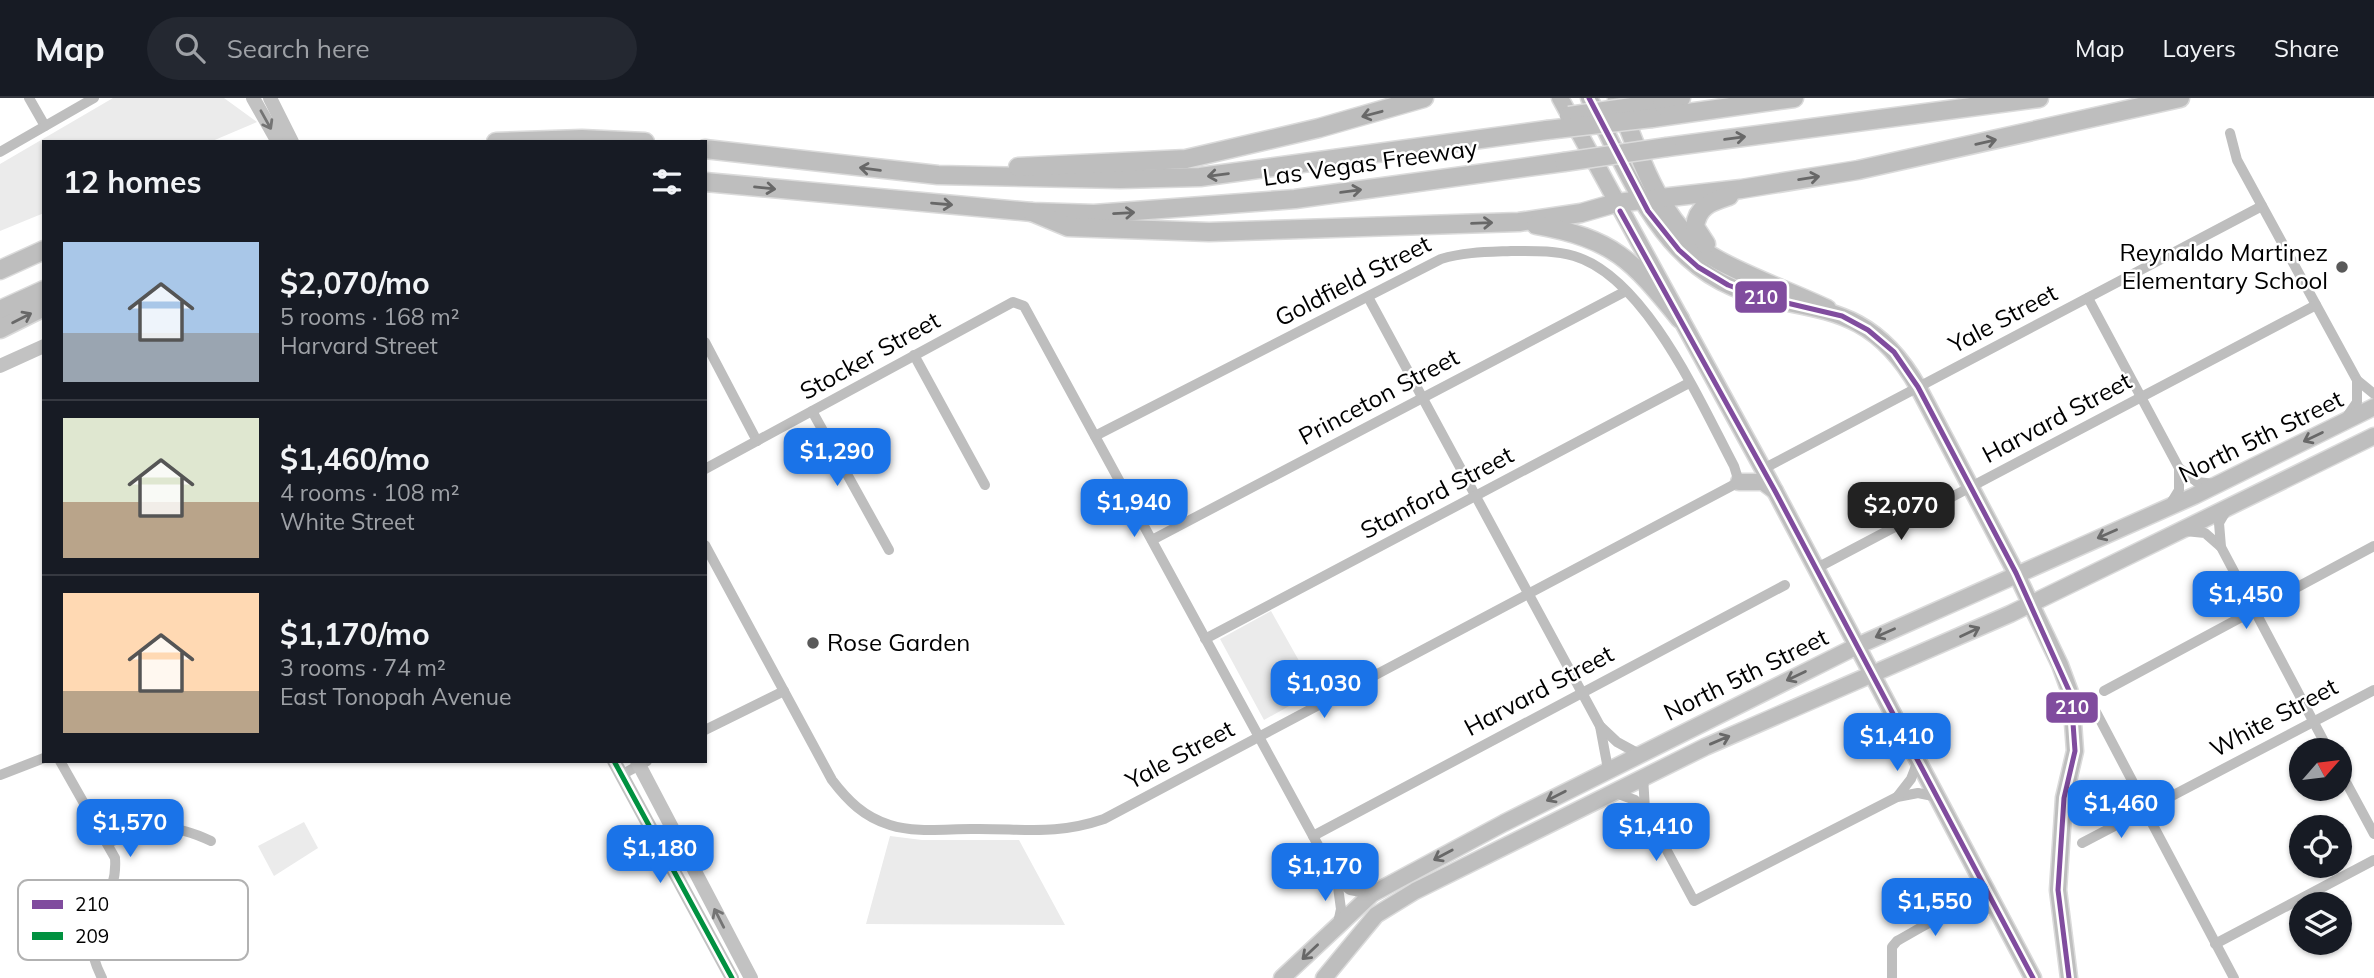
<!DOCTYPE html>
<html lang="en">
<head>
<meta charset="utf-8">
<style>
  body { margin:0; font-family:Mulish,sans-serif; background:#242831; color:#f1f3f6; height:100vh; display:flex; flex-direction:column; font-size:26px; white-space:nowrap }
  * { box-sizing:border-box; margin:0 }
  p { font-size:23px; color:#9ea1a6 }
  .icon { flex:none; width:38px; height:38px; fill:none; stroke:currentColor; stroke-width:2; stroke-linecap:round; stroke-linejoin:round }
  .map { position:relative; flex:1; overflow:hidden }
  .details { position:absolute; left:42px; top:42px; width:665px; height:623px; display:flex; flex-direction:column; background:#171b24; border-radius:0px; box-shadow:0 2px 5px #0004 }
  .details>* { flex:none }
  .needle { width:46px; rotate:62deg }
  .tools { position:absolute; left:2289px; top:640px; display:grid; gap:14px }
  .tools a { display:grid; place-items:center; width:63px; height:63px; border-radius:50%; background:#171b24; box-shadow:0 2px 5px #0004; font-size:35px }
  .price { position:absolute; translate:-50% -60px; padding:0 16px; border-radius:14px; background:#1a73e8; color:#fff; font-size:23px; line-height:46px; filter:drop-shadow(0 2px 4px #0008) }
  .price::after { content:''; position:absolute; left:50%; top:42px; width:21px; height:16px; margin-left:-10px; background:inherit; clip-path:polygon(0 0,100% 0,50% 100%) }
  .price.selected { background:#222; color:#fff }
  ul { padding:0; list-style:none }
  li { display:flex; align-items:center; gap:21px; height:175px; padding:0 21px }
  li+li { border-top:2px solid #363941 }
  li span { display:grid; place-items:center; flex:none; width:196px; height:140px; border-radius:0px; color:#555 }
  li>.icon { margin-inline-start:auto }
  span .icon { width:84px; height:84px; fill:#fffc; stroke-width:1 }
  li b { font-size:30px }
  h2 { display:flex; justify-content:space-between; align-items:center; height:84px; padding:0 21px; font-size:30px }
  header { display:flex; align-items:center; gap:42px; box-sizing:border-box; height:98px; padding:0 35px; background:#171b24; border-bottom:2px solid #363941 }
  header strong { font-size:33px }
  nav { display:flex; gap:38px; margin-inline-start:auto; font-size:24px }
  .search { width:490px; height:63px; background:#242831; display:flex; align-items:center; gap:18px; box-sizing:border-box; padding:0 24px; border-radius:38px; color:#9ea1a6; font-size:26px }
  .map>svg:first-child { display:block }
</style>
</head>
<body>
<header>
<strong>Map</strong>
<div class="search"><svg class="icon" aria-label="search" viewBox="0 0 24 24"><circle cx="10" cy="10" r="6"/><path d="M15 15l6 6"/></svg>Search here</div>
<nav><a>Map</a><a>Layers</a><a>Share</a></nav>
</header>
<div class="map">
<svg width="2374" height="880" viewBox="0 0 2374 880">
  <rect width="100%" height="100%" fill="#fff"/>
  <g fill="#ebebeb">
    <path d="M 113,0 L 224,0 L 257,24 L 210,44 L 44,44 L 44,115 L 0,133 L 0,66 Z"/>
    <path d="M 1271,513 L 1316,593 L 1264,622 L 1220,541 Z"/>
    <path d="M 304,724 L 318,750 L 274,778 L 258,748 Z"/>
    <path d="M 890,738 L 922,742 L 1019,742 L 1065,827 L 866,826 Z"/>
  </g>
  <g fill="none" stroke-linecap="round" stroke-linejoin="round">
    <g stroke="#dbdbdb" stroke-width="19">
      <g id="primary">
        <path d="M 1560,0 L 1775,393 L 2033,880"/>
        <path d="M 1589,0 C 1620,58 1645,128 1698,169 C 1777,230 1855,178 1918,289 L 2016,475 L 2060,567 L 2071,597 L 2075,653 L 2064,700 L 2058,792 L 2069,880"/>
        <path d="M 1739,384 L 1763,384 L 1775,393"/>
        <path d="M 1282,880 L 1372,796 L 1504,725 L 1857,548 L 2194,398 L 2374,309"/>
        <path d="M 1324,880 L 1376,817 L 1415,793 L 1705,649 L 2010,516 L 2374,338"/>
      </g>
    </g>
    <g stroke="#dbdbdb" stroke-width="21">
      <g id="highway">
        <path d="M 1617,0 C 1640,57 1660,130 1718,162 C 1753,181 1791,194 1827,211"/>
        <path d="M 1645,7 L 1681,0"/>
        <path d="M 1652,20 L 1794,0"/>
        <path d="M 496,44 L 582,41 L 645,44"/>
        <path d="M 1667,49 L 2039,0"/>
        <path d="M 705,51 L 938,77 L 1120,81 L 1200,79 L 1547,32"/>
        <path d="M 1018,69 L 1186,61 L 1319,30 L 1424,0"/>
        <path d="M 705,84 L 1032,114 L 1094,116 L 1295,101 L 1564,64"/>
        <path d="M 1032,114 L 1068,129 L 1209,134 L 1519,124 L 1581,115 L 1616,105 L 1741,91 L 1858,72 L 2180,0"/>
        <path d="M 1536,127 C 1614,141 1631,161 1680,221"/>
        <path d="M 1706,146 L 1695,129 C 1697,108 1711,104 1729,98"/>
        <path d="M 0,172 L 44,152"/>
        <path d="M 0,212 L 44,192"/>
        <path d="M 0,231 L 44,209"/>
      </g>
    </g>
    <g stroke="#bebebe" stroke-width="10">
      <path d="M 29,0 L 45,28"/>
      <path d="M 2230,35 L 2237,62 L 2357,282 L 2374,296"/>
      <path d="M 0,54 L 94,0"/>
      <path d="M 1368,199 L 1600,628 L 1608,671"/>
      <path d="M 2088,200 L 2179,370 L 2197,384 L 2215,386"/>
      <path d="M 705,244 L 757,343"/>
      <path d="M 914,257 L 985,387"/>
      <path d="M 812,313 L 889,452"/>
      <path d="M 2346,320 L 2357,304 L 2357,282"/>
      <path d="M 705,371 L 1013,204 L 1024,208 L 1337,782 L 1341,811 L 1338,825"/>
      <path d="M 1763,371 L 2262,108"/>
      <path d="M 2171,405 L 2179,392 L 2179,370"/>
      <path d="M 2185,433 L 2205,435 L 2221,449 L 2329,653"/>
      <path d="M 1152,442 L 1626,193"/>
      <path d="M 705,447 L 832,682 C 848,703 864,719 890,727 C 915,735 945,731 971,731 C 1022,730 1054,738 1104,721 L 1739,384 L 1734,368 C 1701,306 1646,179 1574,158 C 1553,152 1533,153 1511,153 C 1487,154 1464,154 1441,161 L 1095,338"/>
      <path d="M 2221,449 L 2219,425 L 2226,413"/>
      <path d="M 1817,470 L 2316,207"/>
      <path d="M 1205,541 L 1689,285"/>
      <path d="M 2104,593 L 2374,448"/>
      <path d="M 2096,614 L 2147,711"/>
      <path d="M 1600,628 L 1617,644 L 1639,656"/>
      <path d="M 705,632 L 784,593"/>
      <path d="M 60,663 L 115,760 C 119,813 71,819 102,880"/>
      <path d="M 2340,673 L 2374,736"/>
      <path d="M 0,677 L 44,660"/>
      <path d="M 621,677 L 647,663"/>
      <path d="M 1643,678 L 1645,712"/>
      <path d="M 1613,694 L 1635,702 L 1645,712 L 1694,803 L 1897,699 L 1918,695 L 1938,699"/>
      <path d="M 1897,699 L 1911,681 L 1918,663"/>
      <path d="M 2145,712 L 2234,880"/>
      <path d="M 1313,738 L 1785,487"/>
      <path d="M 108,745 C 149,727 169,723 211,743"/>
      <path d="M 2082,745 L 2374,592"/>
      <path d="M 1337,782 L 1350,792 L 1372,796"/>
      <path d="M 1960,810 L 1973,791 L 1978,777"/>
      <path d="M 2215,846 L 2374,762"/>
      <path d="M 1892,880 L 1892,849 L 1897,843 C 1932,824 1957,803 1998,812"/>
    </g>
    <g stroke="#c2c2c2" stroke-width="14">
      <path d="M 253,0 L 278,44"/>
      <path d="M 270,0 L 292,44"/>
      <path d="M 0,268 L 44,248"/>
      <path d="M 614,663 L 732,880"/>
      <path d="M 637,663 L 751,880"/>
    </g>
    <use href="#primary" stroke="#bebebe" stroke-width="16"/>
    <use href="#highway" stroke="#bebebe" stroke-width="18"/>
    <g stroke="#dbdbdb" stroke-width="21" stroke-linecap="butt">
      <g id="highway-bridge">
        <path d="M 1569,18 L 1645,7"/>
        <path d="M 1547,32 L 1652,20"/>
        <path d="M 1564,64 L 1667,49"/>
      </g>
    </g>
    <use href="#highway-bridge" stroke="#bebebe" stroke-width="18"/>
    <g stroke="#fff" stroke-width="10">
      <g id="bus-1">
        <path d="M 1589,0 L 1648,113 L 1679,152 L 1698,169 L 1728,187 L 1757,198 L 1842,218 L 1868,232 L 1894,254 L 1918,289 L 2016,475 L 2071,597 L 2075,653 L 2064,700 L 2058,792 L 2069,880"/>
        <path d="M 1620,113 L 1775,393 L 2033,880"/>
      </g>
    </g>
    <g stroke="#fff" stroke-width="10">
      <path id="bus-2" d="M 614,663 L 732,880"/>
    </g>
    <use href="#bus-1" stroke="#804c9e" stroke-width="5"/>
    <use href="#bus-2" stroke="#009140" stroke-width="5"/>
  </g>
  <defs><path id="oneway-shaft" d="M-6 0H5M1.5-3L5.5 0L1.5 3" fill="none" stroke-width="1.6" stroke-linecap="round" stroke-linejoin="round" transform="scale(1.75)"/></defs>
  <g stroke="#686868">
    <use href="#oneway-shaft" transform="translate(1372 16) rotate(165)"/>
    <use href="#oneway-shaft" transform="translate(1735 40) rotate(-8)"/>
    <use href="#oneway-shaft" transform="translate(1986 44) rotate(-13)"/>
    <use href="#oneway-shaft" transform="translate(870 71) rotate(-173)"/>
    <use href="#oneway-shaft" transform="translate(1218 77) rotate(173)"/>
    <use href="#oneway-shaft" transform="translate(1809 80) rotate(-9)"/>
    <use href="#oneway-shaft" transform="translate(765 90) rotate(6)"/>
    <use href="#oneway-shaft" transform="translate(1351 93) rotate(-8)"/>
    <use href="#oneway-shaft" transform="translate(942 106) rotate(5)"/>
    <use href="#oneway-shaft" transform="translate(1124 115) rotate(-3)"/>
    <use href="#oneway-shaft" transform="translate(1482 125) rotate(-2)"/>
    <use href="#oneway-shaft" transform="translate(22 220) rotate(-27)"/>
    <use href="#oneway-shaft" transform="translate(2313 339) rotate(154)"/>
    <use href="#oneway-shaft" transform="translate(2107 436) rotate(156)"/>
    <use href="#oneway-shaft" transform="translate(1970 534) rotate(-25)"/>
    <use href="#oneway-shaft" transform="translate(1885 535) rotate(156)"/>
    <use href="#oneway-shaft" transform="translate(1796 578) rotate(154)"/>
    <use href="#oneway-shaft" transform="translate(1720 642) rotate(-23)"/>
    <use href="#oneway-shaft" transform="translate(1556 698) rotate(153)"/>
    <use href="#oneway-shaft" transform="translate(1443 757) rotate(152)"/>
    <use href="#oneway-shaft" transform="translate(1310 854) rotate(137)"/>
  </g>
  <g stroke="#747474">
    <use href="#oneway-shaft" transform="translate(266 22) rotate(61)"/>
    <use href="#oneway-shaft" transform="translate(719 820) rotate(-117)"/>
  </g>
  <g fill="#595959" stroke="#fff" stroke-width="2.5">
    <circle cx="2342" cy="169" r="7"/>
    <circle cx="813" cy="545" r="7"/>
  </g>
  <g text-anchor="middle" stroke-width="5" stroke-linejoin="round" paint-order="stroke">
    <g font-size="24" fill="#000" stroke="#fff">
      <text transform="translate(1370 65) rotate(-8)" y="8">Las Vegas Freeway</text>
      <text transform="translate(1353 183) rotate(-27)" y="8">Goldfield Street</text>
      <text transform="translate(2003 221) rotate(-28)" y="8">Yale Street</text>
      <text transform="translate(870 258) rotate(-29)" y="8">Stocker Street</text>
      <text transform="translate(1379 299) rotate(-28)" y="8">Princeton Street</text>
      <text transform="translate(2057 320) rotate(-28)" y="8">Harvard Street</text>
      <text transform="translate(2261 339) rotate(-26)" y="8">North 5th Street</text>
      <text transform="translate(1437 395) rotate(-28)" y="8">Stanford Street</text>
      <text transform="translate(1746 577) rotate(-26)" y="8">North 5th Street</text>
      <text transform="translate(1539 593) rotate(-28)" y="8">Harvard Street</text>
      <text transform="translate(2274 620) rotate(-28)" y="8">White Street</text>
      <text transform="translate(1180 657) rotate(-28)" y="8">Yale Street</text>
    </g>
    <g font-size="24" fill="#000" stroke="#fff" text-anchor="end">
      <text x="2328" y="163">Reynaldo Martinez<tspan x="2328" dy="28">Elementary School</tspan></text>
      <text x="827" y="553" text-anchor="start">Rose Garden</text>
    </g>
  </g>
  <rect x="18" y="782" width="230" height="80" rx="10" fill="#fff" stroke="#b2b2b2" stroke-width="2"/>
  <rect x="32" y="802" width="31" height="9" fill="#804c9e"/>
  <rect x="32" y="834" width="31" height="8" fill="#009140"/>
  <g font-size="19" fill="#000">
    <text x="75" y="813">210</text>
    <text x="75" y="845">209</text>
  </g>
  <g stroke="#fff" stroke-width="2.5">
    <rect x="1734" y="182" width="54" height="34" rx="7" fill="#804c9e"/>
    <rect x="2045" y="593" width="54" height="33" rx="7" fill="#804c9e"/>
  </g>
  <g font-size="19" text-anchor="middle" font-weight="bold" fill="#fff">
    <text x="1761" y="206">210</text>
    <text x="2072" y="616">210</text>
  </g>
</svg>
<div class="tools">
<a><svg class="needle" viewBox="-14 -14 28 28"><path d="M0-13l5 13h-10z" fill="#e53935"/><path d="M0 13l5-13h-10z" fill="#9ea1a6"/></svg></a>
<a><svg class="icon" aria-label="locate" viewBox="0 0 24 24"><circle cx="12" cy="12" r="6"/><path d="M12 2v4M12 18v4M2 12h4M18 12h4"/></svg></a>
<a><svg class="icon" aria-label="layers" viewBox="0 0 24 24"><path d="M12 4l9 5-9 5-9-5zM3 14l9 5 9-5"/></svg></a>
</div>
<b class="price" style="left:837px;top:390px">$1,290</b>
<b class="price" style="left:1134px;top:441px">$1,940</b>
<b class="price selected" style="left:1901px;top:444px">$2,070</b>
<b class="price" style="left:2246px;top:533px">$1,450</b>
<b class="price" style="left:1324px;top:622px">$1,030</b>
<b class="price" style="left:1897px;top:675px">$1,410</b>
<b class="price" style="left:2121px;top:742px">$1,460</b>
<b class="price" style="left:130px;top:761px">$1,570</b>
<b class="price" style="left:1656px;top:765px">$1,410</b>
<b class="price" style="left:660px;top:787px">$1,180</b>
<b class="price" style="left:1325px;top:805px">$1,170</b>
<b class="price" style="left:1935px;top:840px">$1,550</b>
<section class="details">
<h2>12 homes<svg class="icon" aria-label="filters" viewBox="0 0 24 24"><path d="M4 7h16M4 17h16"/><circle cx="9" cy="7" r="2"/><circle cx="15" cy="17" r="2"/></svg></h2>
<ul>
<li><span style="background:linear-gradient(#a9c7e8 65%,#9aa5b1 0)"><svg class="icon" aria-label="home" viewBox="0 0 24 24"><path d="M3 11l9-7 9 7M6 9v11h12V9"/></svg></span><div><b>$2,070/mo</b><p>5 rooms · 168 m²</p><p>Harvard Street</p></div></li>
<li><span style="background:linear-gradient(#dfe7d0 60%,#b9a48a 0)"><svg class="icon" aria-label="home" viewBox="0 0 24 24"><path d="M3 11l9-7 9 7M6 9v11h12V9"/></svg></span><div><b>$1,460/mo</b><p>4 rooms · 108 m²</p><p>White Street</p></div></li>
<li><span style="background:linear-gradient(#ffd9b3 70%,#b9a48a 0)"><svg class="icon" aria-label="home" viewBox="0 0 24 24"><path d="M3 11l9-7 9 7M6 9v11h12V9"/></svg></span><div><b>$1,170/mo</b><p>3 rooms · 74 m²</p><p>East Tonopah Avenue</p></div></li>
</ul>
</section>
</div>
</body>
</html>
